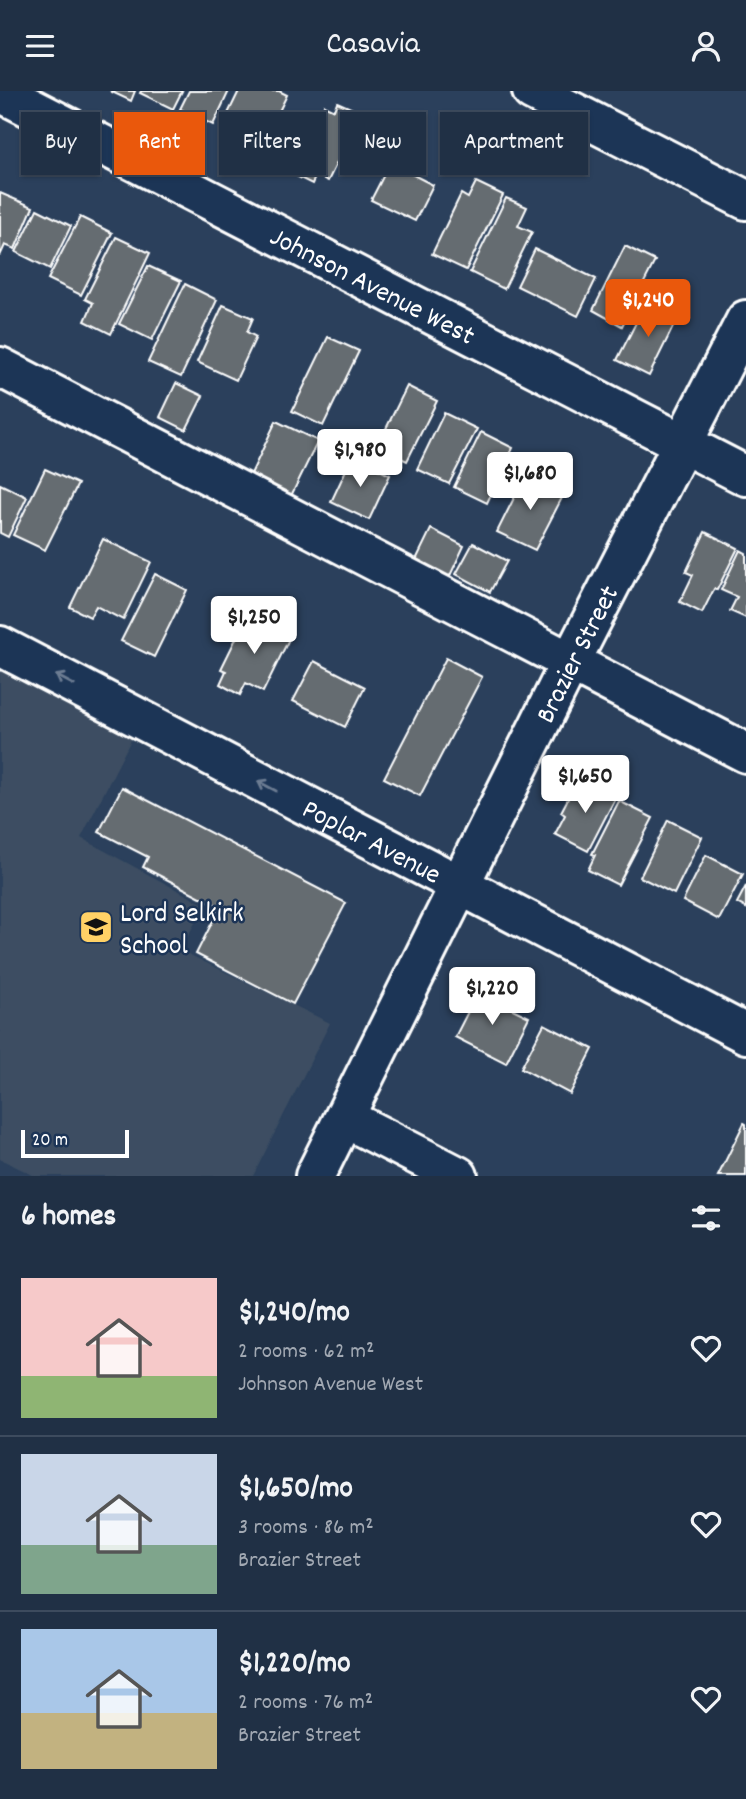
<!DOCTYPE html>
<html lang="en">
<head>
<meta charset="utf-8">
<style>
  body { margin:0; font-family:Dekko,sans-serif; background:#2d3c50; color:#f1f3f6; height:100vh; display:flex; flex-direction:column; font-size:26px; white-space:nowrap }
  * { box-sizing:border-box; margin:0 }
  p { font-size:23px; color:#a2a9b3 }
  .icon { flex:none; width:38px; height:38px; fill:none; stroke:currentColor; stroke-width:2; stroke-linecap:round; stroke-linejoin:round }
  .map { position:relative; height:1085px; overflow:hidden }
  .drawer { display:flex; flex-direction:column; background:#203045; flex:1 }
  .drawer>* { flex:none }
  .guide { position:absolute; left:21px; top:21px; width:705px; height:63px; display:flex; gap:14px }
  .scale { position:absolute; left:21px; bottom:18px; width:108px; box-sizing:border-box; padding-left:7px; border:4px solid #fff; border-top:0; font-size:19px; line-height:24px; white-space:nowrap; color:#fff; -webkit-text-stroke:5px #1d3557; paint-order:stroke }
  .price { position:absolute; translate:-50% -60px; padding:0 16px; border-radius:7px; background:#fff; color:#222; font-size:23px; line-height:46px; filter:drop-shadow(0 2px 4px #0008) }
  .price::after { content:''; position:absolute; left:50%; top:42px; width:21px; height:16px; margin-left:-10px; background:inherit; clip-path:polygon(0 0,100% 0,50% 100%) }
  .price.active { background:#ea580c; color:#fff }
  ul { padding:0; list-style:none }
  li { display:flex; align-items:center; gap:21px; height:175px; padding:0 21px }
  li+li { border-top:2px solid #3d4b5e }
  li span { display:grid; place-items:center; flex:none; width:196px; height:140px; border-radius:0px; color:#555 }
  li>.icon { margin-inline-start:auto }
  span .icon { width:84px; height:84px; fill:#fffc; stroke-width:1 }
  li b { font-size:30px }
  h2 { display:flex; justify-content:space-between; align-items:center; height:84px; padding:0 21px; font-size:30px }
  .pill { padding:0 24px; border-radius:0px; background:#203045; box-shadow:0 2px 5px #0004,0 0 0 2px #3d4b5e; font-size:24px; line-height:63px }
  .pill.active { background:#ea580c; color:#fff }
  header { display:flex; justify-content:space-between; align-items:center; height:91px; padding:0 21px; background:#203045; font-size:32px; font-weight:600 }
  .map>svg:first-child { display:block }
</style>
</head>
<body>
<header><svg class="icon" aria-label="menu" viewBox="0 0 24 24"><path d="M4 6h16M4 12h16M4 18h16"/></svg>Casavia<svg class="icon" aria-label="person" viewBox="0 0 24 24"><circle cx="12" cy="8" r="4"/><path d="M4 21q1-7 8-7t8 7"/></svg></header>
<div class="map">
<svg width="746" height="1085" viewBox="0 0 746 1085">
  <rect width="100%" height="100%" fill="#2b405c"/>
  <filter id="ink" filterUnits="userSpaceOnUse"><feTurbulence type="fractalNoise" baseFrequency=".0143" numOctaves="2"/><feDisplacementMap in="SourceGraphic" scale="14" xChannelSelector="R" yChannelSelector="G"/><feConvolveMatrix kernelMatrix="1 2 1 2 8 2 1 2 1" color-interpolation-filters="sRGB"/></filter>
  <g filter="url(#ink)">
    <path fill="#3c4d62" d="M 0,567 L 137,637 L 81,747 L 205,814 L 180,859 L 330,932 L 253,1085 L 35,1085 L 0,1068 Z"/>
    <g fill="#656c71" stroke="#fff" stroke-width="2">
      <path d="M 110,0 L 135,0 L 131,10 Z"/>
      <path d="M 141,0 L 182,0 L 173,18 L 140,2 Z"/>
      <path d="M 189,0 L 229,0 L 213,34 L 180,18 Z"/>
      <path d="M 239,0 L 279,0 L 287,4 L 262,55 L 222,35 Z"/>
      <path d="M 337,11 L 353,18 L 348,29 L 356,33 L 328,90 L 316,84 L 312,93 L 294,84 L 314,43 L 310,41 L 324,14 L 334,19 Z"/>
      <path d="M 390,72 L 433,94 L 415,130 L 371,109 Z"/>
      <path d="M 476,91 L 503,104 L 466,179 L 432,163 L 461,103 L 468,107 Z"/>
      <path d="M 0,102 L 33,116 L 15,158 L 5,154 L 0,165 Z"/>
      <path d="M 506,107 L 527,116 L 518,135 L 532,141 L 504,198 L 470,181 Z"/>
      <path d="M 37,118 L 71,135 L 50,178 L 16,161 Z"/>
      <path d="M 80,126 L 112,142 L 81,204 L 48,188 Z"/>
      <path d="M 116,146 L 150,162 L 111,243 L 85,230 L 93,212 L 85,208 Z"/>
      <path d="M 625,155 L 655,170 L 622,235 L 593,219 Z"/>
      <path d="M 535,158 L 596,188 L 578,225 L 517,195 Z"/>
      <path d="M 148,175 L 181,190 L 152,249 L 119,233 Z"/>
      <path d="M 185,193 L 217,209 L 181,286 L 148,271 Z"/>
      <path d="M 647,210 L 678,226 L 649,285 L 617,269 Z"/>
      <path d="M 223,214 L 253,227 L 247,241 L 256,246 L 236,289 L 197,271 Z"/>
      <path d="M 328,246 L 359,260 L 323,335 L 292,320 Z"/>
      <path d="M 176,292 L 203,305 L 186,339 L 160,326 Z"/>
      <path d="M 407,295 L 437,310 L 407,370 L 377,356 Z"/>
      <path d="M 444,322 L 477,338 L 449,393 L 417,378 Z"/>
      <path d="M 276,330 L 318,350 L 291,405 L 250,385 Z"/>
      <path d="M 481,341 L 513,357 L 487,412 L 454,396 Z"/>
      <path d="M 352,366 L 390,384 L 369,429 L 331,411 Z"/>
      <path d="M 45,378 L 78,393 L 45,459 L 13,444 Z"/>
      <path d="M 526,383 L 564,403 L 535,459 L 497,441 Z"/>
      <path d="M 0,393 L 27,406 L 8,446 L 0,442 Z"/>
      <path d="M 431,438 L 464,455 L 448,489 L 414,473 Z"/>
      <path d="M 705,441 L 738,457 L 717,499 L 714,498 L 702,522 L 680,511 L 693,484 L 686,481 Z"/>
      <path d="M 103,448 L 151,471 L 123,529 L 96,515 L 90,526 L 70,516 Z"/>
      <path d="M 473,452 L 507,470 L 490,501 L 456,483 Z"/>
      <path d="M 740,459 L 746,462 L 746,527 L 730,520 L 737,506 L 721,499 Z"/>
      <path d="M 155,483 L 187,499 L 154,566 L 121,550 Z"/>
      <path d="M 248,523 L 291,544 L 263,601 L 246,592 L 240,604 L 220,593 L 226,580 L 221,578 Z"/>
      <path d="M 446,567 L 482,586 L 420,705 L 384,687 Z"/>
      <path d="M 314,570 L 365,596 L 345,636 L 293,610 Z"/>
      <path d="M 593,692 L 617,704 L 588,760 L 555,743 L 565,724 L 561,721 L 574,696 L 587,703 Z"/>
      <path d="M 122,696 L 346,812 L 293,913 L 196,863 L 220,816 L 143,776 L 148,766 L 99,741 Z"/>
      <path d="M 619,710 L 653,727 L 618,794 L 588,779 L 595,764 L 592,763 Z"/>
      <path d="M 668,729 L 702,746 L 674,803 L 640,786 Z"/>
      <path d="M 706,764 L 743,783 L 719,829 L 683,810 Z"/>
      <path d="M 746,795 L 746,817 L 737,812 Z"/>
      <path d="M 478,901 L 529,926 L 506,972 L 455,946 Z"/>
      <path d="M 544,933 L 593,958 L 570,1003 L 521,977 Z"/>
      <path d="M 744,1032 L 746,1033 L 746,1085 L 718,1085 Z"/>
    </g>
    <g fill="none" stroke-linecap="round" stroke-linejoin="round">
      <g stroke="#fff" stroke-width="44">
        <g id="minor">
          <path d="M 532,0 L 746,109"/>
          <path d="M 0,276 L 746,662"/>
          <path id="s1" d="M 0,555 L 746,943"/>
          <path d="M 345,1027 L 458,1085"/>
          <path id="s2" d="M 315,1085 L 570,572 L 746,229"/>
        </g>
      </g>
      <g stroke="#fff" stroke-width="44">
        <g id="major">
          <path id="s3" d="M 0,1 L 746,385"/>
        </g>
      </g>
      <use href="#minor" stroke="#1d3557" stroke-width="38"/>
      <use href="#major" stroke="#1d3557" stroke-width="38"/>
    </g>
    <defs><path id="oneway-shaft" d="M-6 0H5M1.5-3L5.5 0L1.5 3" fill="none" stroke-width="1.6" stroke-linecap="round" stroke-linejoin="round" transform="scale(1.75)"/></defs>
    <g stroke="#6c7c92">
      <use href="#oneway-shaft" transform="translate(65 589) rotate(-152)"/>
      <use href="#oneway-shaft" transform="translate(267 695) rotate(-152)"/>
    </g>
  </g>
  <defs>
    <g id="school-square" transform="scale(1.75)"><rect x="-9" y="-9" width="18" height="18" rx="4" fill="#ffd166" stroke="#1d3557"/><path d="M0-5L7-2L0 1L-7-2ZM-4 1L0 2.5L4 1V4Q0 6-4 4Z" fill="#111"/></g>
  </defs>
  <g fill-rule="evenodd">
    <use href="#school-square" x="96" y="836"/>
  </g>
  <g text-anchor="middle" stroke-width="5" stroke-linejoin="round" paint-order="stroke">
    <g font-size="28" fill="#fff" stroke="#1d3557">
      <text dy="10" stroke="none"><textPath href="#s3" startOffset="420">Johnson Avenue West</textPath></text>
      <text dy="10" stroke="none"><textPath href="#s2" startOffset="584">Brazier Street</textPath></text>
      <text dy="10" stroke="none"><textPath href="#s1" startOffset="420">Poplar Avenue</textPath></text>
    </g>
    <g font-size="28" fill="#fff" stroke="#1d3557" text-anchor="start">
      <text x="120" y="830">Lord Selkirk<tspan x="120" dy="32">School</tspan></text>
    </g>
  </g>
</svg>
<div class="scale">20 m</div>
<b class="price active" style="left:648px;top:248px">$1,240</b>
<b class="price" style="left:360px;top:398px">$1,980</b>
<b class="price" style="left:530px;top:421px">$1,680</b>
<b class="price" style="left:254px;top:565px">$1,250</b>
<b class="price" style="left:585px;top:724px">$1,650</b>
<b class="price" style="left:492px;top:936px">$1,220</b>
<div class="guide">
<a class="pill">Buy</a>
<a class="pill active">Rent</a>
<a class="pill">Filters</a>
<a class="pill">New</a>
<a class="pill">Apartment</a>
</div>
</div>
<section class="drawer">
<h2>6 homes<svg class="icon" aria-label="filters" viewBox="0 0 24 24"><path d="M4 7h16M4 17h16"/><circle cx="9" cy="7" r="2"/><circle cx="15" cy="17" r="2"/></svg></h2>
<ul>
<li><span style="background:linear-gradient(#f6c9c9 70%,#8fb573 0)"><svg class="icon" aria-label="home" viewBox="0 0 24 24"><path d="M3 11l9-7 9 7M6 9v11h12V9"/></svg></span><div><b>$1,240/mo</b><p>2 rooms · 62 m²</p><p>Johnson Avenue West</p></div><svg class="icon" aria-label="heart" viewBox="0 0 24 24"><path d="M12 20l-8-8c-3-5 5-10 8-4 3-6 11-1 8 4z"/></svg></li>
<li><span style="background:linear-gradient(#c9d6e8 65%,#7fa58c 0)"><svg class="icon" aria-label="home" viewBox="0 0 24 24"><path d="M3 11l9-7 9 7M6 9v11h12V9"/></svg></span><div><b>$1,650/mo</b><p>3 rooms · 86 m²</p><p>Brazier Street</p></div><svg class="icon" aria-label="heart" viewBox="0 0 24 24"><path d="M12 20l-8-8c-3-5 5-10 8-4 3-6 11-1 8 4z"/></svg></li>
<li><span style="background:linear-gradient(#a9c7e8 60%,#c2b280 0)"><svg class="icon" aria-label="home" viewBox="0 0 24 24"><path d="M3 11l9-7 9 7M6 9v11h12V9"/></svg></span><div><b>$1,220/mo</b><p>2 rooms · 76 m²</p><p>Brazier Street</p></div><svg class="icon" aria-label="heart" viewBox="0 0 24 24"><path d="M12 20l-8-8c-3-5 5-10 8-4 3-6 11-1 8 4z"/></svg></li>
</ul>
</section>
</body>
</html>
